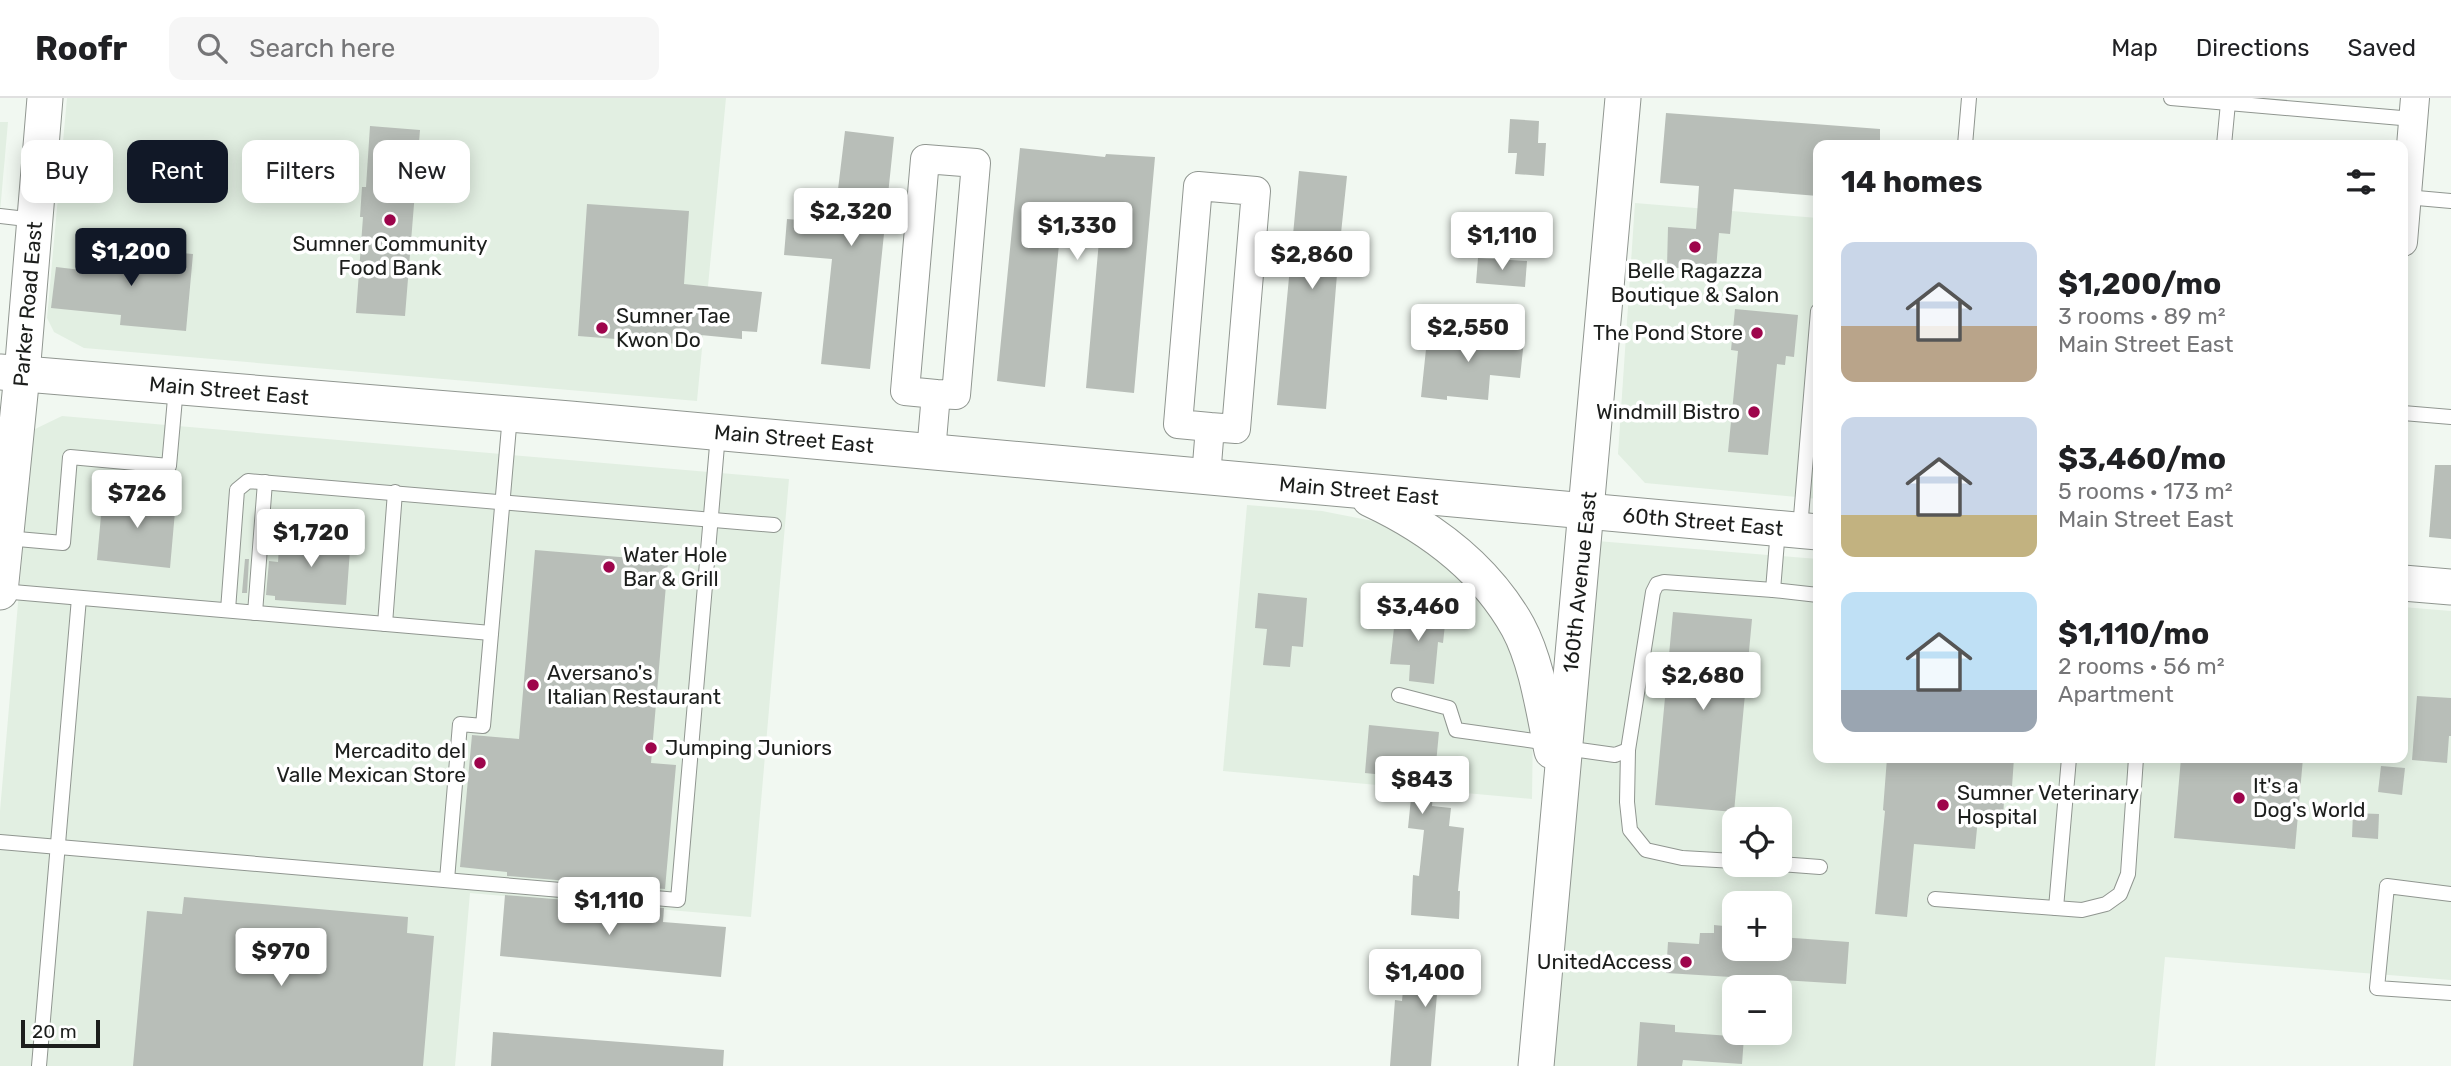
<!DOCTYPE html>
<html lang="en">
<head>
<meta charset="utf-8">
<style>
  body { margin:0; font-family:Rubik,sans-serif; background:#f6f6f6; color:#202124; height:100vh; display:flex; flex-direction:column; font-size:26px; white-space:nowrap }
  * { box-sizing:border-box; margin:0 }
  p { font-size:23px; color:#757577 }
  .icon { flex:none; width:38px; height:38px; fill:none; stroke:currentColor; stroke-width:2; stroke-linecap:round; stroke-linejoin:round }
  .map { position:relative; flex:1; overflow:hidden }
  .panel { position:absolute; left:1813px; top:42px; width:595px; height:623px; display:flex; flex-direction:column; background:#fff; border-radius:14px; box-shadow:0 4px 18px #0003 }
  .panel>* { flex:none }
  .hud { position:absolute; left:21px; top:42px; width:665px; height:63px; display:flex; gap:14px }
  .buttons { position:absolute; left:1722px; top:709px; display:grid; gap:14px }
  .buttons a { display:grid; place-items:center; width:70px; height:70px; border-radius:14px; background:#fff; box-shadow:0 4px 18px #0003; font-size:35px }
  .scale { position:absolute; left:21px; bottom:18px; width:79px; box-sizing:border-box; padding-left:7px; border:4px solid #1c1e1c; border-top:0; font-size:19px; line-height:24px; white-space:nowrap; color:#1c1e1c; -webkit-text-stroke:5px #fff; paint-order:stroke }
  .price { position:absolute; translate:-50% -60px; padding:0 16px; border-radius:7px; background:#fff; color:#222; font-size:23px; line-height:46px; filter:drop-shadow(0 2px 4px #0008) }
  .price::after { content:''; position:absolute; left:50%; top:42px; width:21px; height:16px; margin-left:-10px; background:inherit; clip-path:polygon(0 0,100% 0,50% 100%) }
  .price.selected { background:#111827; color:#fff }
  ul { padding:0; list-style:none }
  li { display:flex; align-items:center; gap:21px; height:175px; padding:0 28px }
  li span { display:grid; place-items:center; flex:none; width:196px; height:140px; border-radius:14px; color:#555 }
  li>.icon { margin-inline-start:auto }
  span .icon { width:84px; height:84px; fill:#fffc; stroke-width:1 }
  li b { font-size:30px }
  h2 { display:flex; justify-content:space-between; align-items:center; height:84px; padding:0 28px; font-size:30px }
  .chip { padding:0 24px; border-radius:14px; background:#fff; box-shadow:0 4px 18px #0003; font-size:24px; line-height:63px }
  .chip.selected { background:#111827; color:#fff }
  header { display:flex; align-items:center; gap:42px; box-sizing:border-box; height:98px; padding:0 35px; background:#fff; border-bottom:2px solid #e0e0e0 }
  header strong { font-size:33px }
  nav { display:flex; gap:38px; margin-inline-start:auto; font-size:24px }
  .search { width:490px; height:63px; background:#f6f6f6; display:flex; align-items:center; gap:18px; box-sizing:border-box; padding:0 24px; border-radius:14px; color:#757577; font-size:26px }
  .map>svg:first-child { display:block }
</style>
</head>
<body>
<header>
<strong>Roofr</strong>
<div class="search"><svg class="icon" aria-label="search" viewBox="0 0 24 24"><circle cx="10" cy="10" r="6"/><path d="M15 15l6 6"/></svg>Search here</div>
<nav><a>Map</a><a>Directions</a><a>Saved</a></nav>
</header>
<div class="map">
<svg width="2451" height="968" viewBox="0 0 2451 968">
  <rect width="100%" height="100%" fill="#f1f8f1"/>
  <g fill="#e2efe2" fill-rule="evenodd">
    <path d="M 67,0 L 726,0 L 697,303 L 84,250 L 54,234 L 47,220 Z"/>
    <path d="M 0,24 L 8,24 L 0,114 Z"/>
    <path d="M 1635,105 L 1818,120 L 1818,401 L 1645,385 L 1618,356 Z"/>
    <path d="M 62,318 L 789,381 L 751,819 L 470,795 L 455,968 L 0,968 L 0,713 L 33,332 Z"/>
    <path d="M 1247,407 L 1322,413 L 1378,424 L 1424,447 L 1467,479 L 1493,520 L 1516,566 L 1533,627 L 1532,701 L 1223,673 Z"/>
    <path d="M 1597,443 L 1818,461 L 1818,660 L 2403,660 L 2403,509 L 2451,513 L 2451,882 L 2165,859 L 2155,968 L 1554,968 ZM 1734,721 L 1780,721 L 1780,766 L 1734,766 ZM 1734,805 L 1780,805 L 1780,850 L 1734,850 ZM 1734,889 L 1780,889 L 1780,934 L 1734,934 Z"/>
  </g>
  <g fill="#b8beb8">
    <path d="M 1666,15 L 1880,31 L 1880,47 L 1818,47 L 1818,98 L 1734,91 L 1730,136 L 1719,135 L 1715,184 L 1689,182 L 1690,171 L 1667,169 L 1668,129 L 1696,131 L 1699,88 L 1660,85 Z"/>
    <path d="M 1510,21 L 1539,23 L 1538,45 L 1546,45 L 1544,78 L 1515,76 L 1517,55 L 1508,55 Z"/>
    <path d="M 370,28 L 420,32 L 405,218 L 356,215 L 363,119 L 360,119 L 362,89 L 366,89 Z"/>
    <path d="M 845,33 L 894,39 L 870,271 L 821,266 L 832,161 L 784,157 L 787,121 L 834,125 Z"/>
    <path d="M 1020,50 L 1105,59 L 1106,56 L 1155,59 L 1134,295 L 1086,290 L 1101,120 L 1062,116 L 1045,289 L 997,283 Z"/>
    <path d="M 1299,73 L 1347,78 L 1338,164 L 1326,311 L 1277,307 Z"/>
    <path d="M 587,106 L 689,113 L 684,186 L 762,194 L 757,234 L 742,233 L 742,241 L 680,235 L 679,246 L 578,238 Z"/>
    <path d="M 101,148 L 193,156 L 186,233 L 120,227 L 121,217 L 51,210 L 56,169 L 98,174 Z"/>
    <path d="M 1478,160 L 1527,163 L 1525,189 L 1476,185 Z"/>
    <path d="M 1735,211 L 1798,217 L 1794,259 L 1786,258 L 1785,267 L 1777,266 L 1768,357 L 1728,354 L 1738,253 L 1731,252 Z"/>
    <path d="M 1428,232 L 1524,242 L 1520,280 L 1490,277 L 1488,302 L 1447,298 L 1447,302 L 1421,299 Z"/>
    <path d="M 2435,367 L 2451,367 L 2451,441 L 2429,439 Z"/>
    <path d="M 103,395 L 176,402 L 170,470 L 97,462 Z"/>
    <path d="M 280,433 L 351,438 L 346,507 L 275,502 L 275,498 L 266,497 L 269,463 L 278,464 Z"/>
    <path d="M 535,452 L 668,463 L 651,665 L 676,667 L 665,791 L 507,778 L 507,774 L 460,769 L 472,637 L 519,641 Z"/>
    <path d="M 245,461 L 249,461 L 247,495 L 242,495 Z"/>
    <path d="M 1258,495 L 1307,500 L 1303,549 L 1292,548 L 1290,569 L 1263,567 L 1267,531 L 1255,530 Z"/>
    <path d="M 1396,512 L 1446,517 L 1443,545 L 1438,544 L 1434,586 L 1409,583 L 1410,567 L 1390,566 Z"/>
    <path d="M 1673,514 L 1752,521 L 1734,714 L 1655,707 Z"/>
    <path d="M 2417,598 L 2451,600 L 2451,638 L 2449,638 L 2447,665 L 2412,662 Z"/>
    <path d="M 1369,627 L 1439,634 L 1432,708 L 1451,710 L 1449,728 L 1464,730 L 1458,793 L 1460,793 L 1459,821 L 1411,817 L 1413,777 L 1419,778 L 1424,732 L 1408,730 L 1413,680 L 1365,675 Z"/>
    <path d="M 1887,660 L 2014,660 L 2011,703 L 2004,702 L 2003,722 L 1978,720 L 1975,751 L 1914,746 L 1907,819 L 1875,816 L 1885,713 L 1883,712 Z"/>
    <path d="M 2181,660 L 2303,660 L 2295,751 L 2174,740 Z"/>
    <path d="M 2381,668 L 2405,670 L 2402,697 L 2378,694 Z"/>
    <path d="M 2353,715 L 2379,716 L 2378,741 L 2352,739 Z"/>
    <path d="M 505,797 L 664,810 L 663,824 L 726,829 L 721,879 L 500,858 Z"/>
    <path d="M 184,799 L 408,819 L 407,835 L 434,838 L 423,968 L 133,968 L 147,813 L 182,816 Z"/>
    <path d="M 1714,827 L 1734,829 L 1734,850 L 1780,850 L 1780,839 L 1849,844 L 1846,886 L 1666,875 L 1668,844 L 1699,846 L 1700,835 L 1714,835 Z"/>
    <path d="M 1453,858 L 1481,861 L 1479,887 L 1438,884 L 1431,968 L 1390,968 L 1395,902 L 1402,903 L 1404,881 L 1422,883 L 1424,862 L 1452,864 Z"/>
    <path d="M 1640,924 L 1675,927 L 1675,934 L 1744,939 L 1742,966 L 1683,962 L 1682,968 L 1637,968 Z"/>
    <path d="M 493,934 L 724,952 L 723,968 L 491,968 Z"/>
  </g>
  <g fill="none" stroke-linecap="round" stroke-linejoin="round">
    <g stroke="#909690" stroke-width="16">
      <g id="service">
        <path d="M 2171,0 L 2413,21"/>
        <path d="M 1965,47 L 1969,0"/>
        <path d="M 2224,47 L 2228,5"/>
        <path d="M 2406,99 L 2451,103"/>
        <path d="M 0,118 L 35,122"/>
        <path d="M 2403,315 L 2451,319"/>
        <path d="M 1800,431 L 1818,213"/>
        <path d="M 6,440 L 63,445 L 70,359 L 169,368 L 176,289"/>
        <path d="M 1773,492 L 1818,497"/>
        <path d="M 1,493 L 491,535"/>
        <path d="M 228,512 L 237,392 L 248,383 L 774,427"/>
        <path d="M 255,515 L 265,384"/>
        <path d="M 385,526 L 395,394"/>
        <path d="M 1399,597 L 1449,610 L 1456,632 L 1549,645"/>
        <path d="M 1565,650 L 1615,657 L 1628,652 L 1653,494 L 1657,486 L 1664,484 L 1773,492 L 1778,431"/>
        <path d="M 1628,652 L 1627,704 L 1630,732 L 1646,752 L 1682,760 L 1734,763"/>
        <path d="M 0,744 L 678,802 L 718,336"/>
        <path d="M 1780,766 L 1820,769"/>
        <path d="M 447,782 L 460,626 L 483,628 L 510,317"/>
        <path d="M 2451,796 L 2387,788 L 2377,890 L 2451,895"/>
        <path d="M 1935,801 L 2082,812 L 2106,806 L 2120,796 L 2128,776 L 2136,660"/>
        <path d="M 2056,810 L 2069,660"/>
        <path d="M 39,968 L 79,500"/>
      </g>
    </g>
    <g stroke="#909690" stroke-width="30">
      <g id="minor">
        <path d="M 2403,144 L 2415,0"/>
        <path d="M 931,354 L 936,296 L 956,297 L 976,65 L 925,61 L 905,293 L 936,296"/>
        <path d="M 1206,379 L 1210,329 L 1236,331 L 1256,93 L 1198,88 L 1178,326 L 1210,329"/>
      </g>
    </g>
    <g stroke="#909690" stroke-width="37">
      <g id="tertiary">
        <path d="M 0,274 L 570,321 L 1818,434"/>
        <path d="M 1370,401 C 1430,429 1485,470 1518,529 C 1537,564 1544,615 1552,653"/>
        <path d="M 2403,485 L 2451,489"/>
        <path d="M 0,494 L 22,276 L 45,0"/>
        <path d="M 1536,968 L 1623,0"/>
      </g>
    </g>
    <use href="#service" stroke="#fff" stroke-width="14"/>
    <use href="#minor" stroke="#fff" stroke-width="28"/>
    <use href="#tertiary" stroke="#fff" stroke-width="35"/>
  </g>
  <g fill="#9e054c" stroke="#fff" stroke-width="2.5">
    <circle cx="390" cy="122" r="7"/>
    <circle cx="1695" cy="149" r="7"/>
    <circle cx="602" cy="230" r="7"/>
    <circle cx="1757" cy="235" r="7"/>
    <circle cx="1754" cy="314" r="7"/>
    <circle cx="609" cy="469" r="7"/>
    <circle cx="533" cy="587" r="7"/>
    <circle cx="651" cy="650" r="7"/>
    <circle cx="480" cy="665" r="7"/>
    <circle cx="2239" cy="700" r="7"/>
    <circle cx="1943" cy="707" r="7"/>
    <circle cx="1686" cy="864" r="7"/>
  </g>
  <g text-anchor="middle" stroke-width="7" stroke-linejoin="round" paint-order="stroke">
    <g font-size="21" fill="#1c1e1c" stroke="#fff" text-anchor="start">
      <text x="390" y="153" text-anchor="middle">Sumner Community<tspan x="390" dy="24">Food Bank</tspan></text>
      <text x="1695" y="180" text-anchor="middle">Belle Ragazza<tspan x="1695" dy="24">Boutique &amp; Salon</tspan></text>
      <text x="616" y="225">Sumner Tae<tspan x="616" dy="24">Kwon Do</tspan></text>
      <text x="1743" y="242" text-anchor="end">The Pond Store</text>
      <text x="1740" y="321" text-anchor="end">Windmill Bistro</text>
      <text x="623" y="464">Water Hole<tspan x="623" dy="24">Bar &amp; Grill</tspan></text>
      <text x="547" y="582">Aversano's<tspan x="547" dy="24">Italian Restaurant</tspan></text>
      <text x="665" y="657">Jumping Juniors</text>
      <text x="466" y="660" text-anchor="end">Mercadito del<tspan x="466" dy="24">Valle Mexican Store</tspan></text>
      <text x="2253" y="695">It's a<tspan x="2253" dy="24">Dog's World</tspan></text>
      <text x="1957" y="702">Sumner Veterinary<tspan x="1957" dy="24">Hospital</tspan></text>
      <text x="1672" y="871" text-anchor="end">UnitedAccess</text>
    </g>
    <g font-size="21" fill="#1c1e1c" stroke="#fff">
      <text transform="translate(28 206) rotate(-85)" y="7">Parker Road East</text>
      <text transform="translate(229 293) rotate(5)" y="7">Main Street East</text>
      <text transform="translate(794 341) rotate(5)" y="7">Main Street East</text>
      <text transform="translate(1359 393) rotate(5)" y="7">Main Street East</text>
      <text transform="translate(1703 424) rotate(5)" y="7">60th Street East</text>
      <text transform="translate(1580 484) rotate(-84)" y="7">160th Avenue East</text>
    </g>
  </g>
</svg>
<div class="buttons">
<a><svg class="icon" aria-label="locate" viewBox="0 0 24 24"><circle cx="12" cy="12" r="6"/><path d="M12 2v4M12 18v4M2 12h4M18 12h4"/></svg></a>
<a>+</a>
<a>−</a>
</div>
<div class="scale">20 m</div>
<b class="price" style="left:851px;top:150px">$2,320</b>
<b class="price" style="left:1077px;top:164px">$1,330</b>
<b class="price" style="left:1502px;top:174px">$1,110</b>
<b class="price selected" style="left:131px;top:190px">$1,200</b>
<b class="price" style="left:1312px;top:193px">$2,860</b>
<b class="price" style="left:1468px;top:266px">$2,550</b>
<b class="price" style="left:137px;top:432px">$726</b>
<b class="price" style="left:311px;top:471px">$1,720</b>
<b class="price" style="left:1418px;top:545px">$3,460</b>
<b class="price" style="left:1703px;top:614px">$2,680</b>
<b class="price" style="left:1422px;top:718px">$843</b>
<b class="price" style="left:609px;top:839px">$1,110</b>
<b class="price" style="left:281px;top:890px">$970</b>
<b class="price" style="left:1425px;top:911px">$1,400</b>
<div class="hud">
<a class="chip">Buy</a>
<a class="chip selected">Rent</a>
<a class="chip">Filters</a>
<a class="chip">New</a>
</div>
<section class="panel">
<h2>14 homes<svg class="icon" aria-label="filters" viewBox="0 0 24 24"><path d="M4 7h16M4 17h16"/><circle cx="9" cy="7" r="2"/><circle cx="15" cy="17" r="2"/></svg></h2>
<ul>
<li><span style="background:linear-gradient(#c9d6e8 60%,#b9a48a 0)"><svg class="icon" aria-label="home" viewBox="0 0 24 24"><path d="M3 11l9-7 9 7M6 9v11h12V9"/></svg></span><div><b>$1,200/mo</b><p>3 rooms · 89 m²</p><p>Main Street East</p></div></li>
<li><span style="background:linear-gradient(#c9d6e8 70%,#c2b280 0)"><svg class="icon" aria-label="home" viewBox="0 0 24 24"><path d="M3 11l9-7 9 7M6 9v11h12V9"/></svg></span><div><b>$3,460/mo</b><p>5 rooms · 173 m²</p><p>Main Street East</p></div></li>
<li><span style="background:linear-gradient(#bfe0f5 70%,#9aa5b1 0)"><svg class="icon" aria-label="home" viewBox="0 0 24 24"><path d="M3 11l9-7 9 7M6 9v11h12V9"/></svg></span><div><b>$1,110/mo</b><p>2 rooms · 56 m²</p><p>Apartment</p></div></li>
</ul>
</section>
</div>
</body>
</html>
